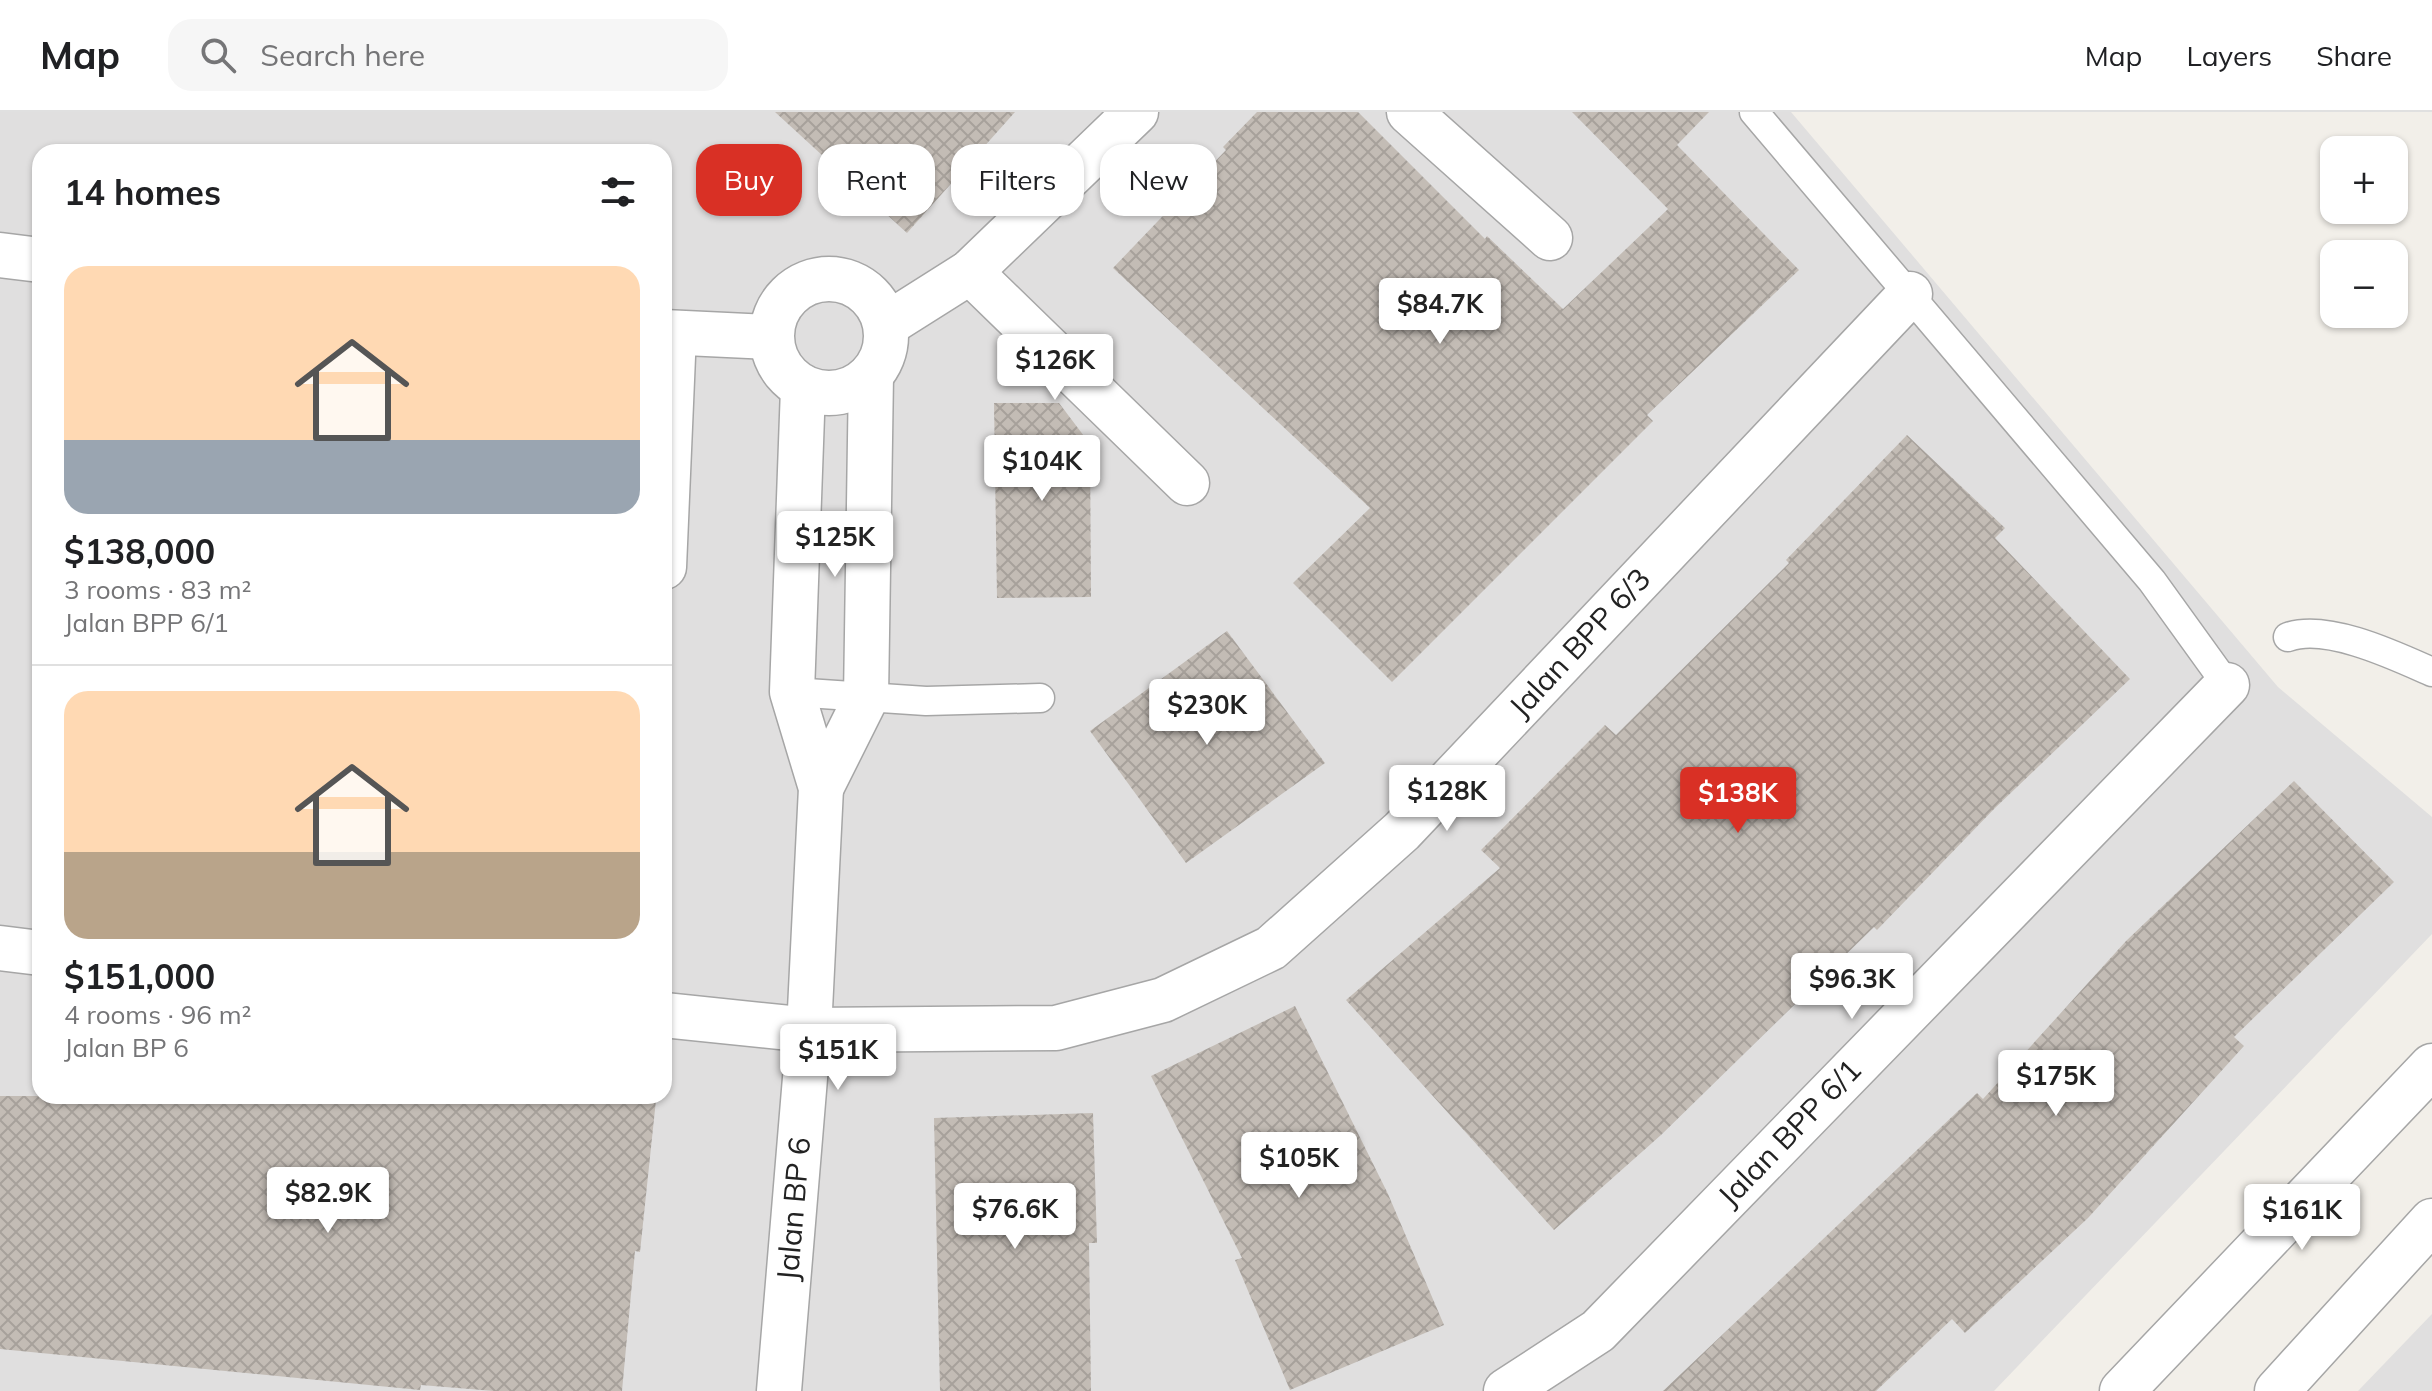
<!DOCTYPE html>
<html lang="en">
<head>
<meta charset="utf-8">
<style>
  body { margin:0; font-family:Mulish,sans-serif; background:#f6f6f6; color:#202124; height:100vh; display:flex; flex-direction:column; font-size:30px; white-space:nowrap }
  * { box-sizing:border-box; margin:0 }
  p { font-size:26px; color:#757577 }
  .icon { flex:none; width:44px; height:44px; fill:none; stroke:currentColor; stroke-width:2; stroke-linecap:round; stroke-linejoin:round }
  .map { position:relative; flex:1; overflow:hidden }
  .details { position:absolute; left:32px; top:32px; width:640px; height:960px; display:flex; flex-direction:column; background:#fff; border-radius:24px; box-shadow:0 2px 6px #0004 }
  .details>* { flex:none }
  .banner { position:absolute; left:696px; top:32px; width:760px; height:72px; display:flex; gap:16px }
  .buttons { position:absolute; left:2320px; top:24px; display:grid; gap:16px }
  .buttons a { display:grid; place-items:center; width:88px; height:88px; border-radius:16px; background:#fff; box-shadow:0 2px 6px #0004; font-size:40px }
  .price { position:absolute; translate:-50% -68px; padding:0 18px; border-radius:8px; background:#fff; color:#222; font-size:26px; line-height:52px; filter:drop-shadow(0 2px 4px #0008) }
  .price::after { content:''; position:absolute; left:50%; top:48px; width:24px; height:18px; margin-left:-12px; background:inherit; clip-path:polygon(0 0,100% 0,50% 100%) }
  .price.active { background:#d93025; color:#fff }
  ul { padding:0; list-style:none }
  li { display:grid; align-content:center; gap:16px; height:424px; padding:0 32px }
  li+li { border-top:2px solid #e0e0e0 }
  li span { display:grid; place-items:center; height:248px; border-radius:24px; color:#555 }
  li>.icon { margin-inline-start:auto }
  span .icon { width:144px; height:144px; fill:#fffc; stroke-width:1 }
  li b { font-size:34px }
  h2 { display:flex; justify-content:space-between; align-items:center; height:96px; padding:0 32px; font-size:34px }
  .pill { padding:0 28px; border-radius:24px; background:#fff; box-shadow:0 2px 6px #0004; font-size:28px; line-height:72px }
  .pill.active { background:#d93025; color:#fff }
  header { display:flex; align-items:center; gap:48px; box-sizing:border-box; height:112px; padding:0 40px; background:#fff; border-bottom:2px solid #e0e0e0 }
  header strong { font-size:38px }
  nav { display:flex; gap:44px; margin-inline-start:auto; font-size:28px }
  .search { width:560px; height:72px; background:#f6f6f6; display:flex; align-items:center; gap:20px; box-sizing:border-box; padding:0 28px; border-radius:24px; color:#757577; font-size:30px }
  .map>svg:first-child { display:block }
</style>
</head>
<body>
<header>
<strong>Map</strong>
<div class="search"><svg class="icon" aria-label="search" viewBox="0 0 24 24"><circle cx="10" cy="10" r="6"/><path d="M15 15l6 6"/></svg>Search here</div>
<nav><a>Map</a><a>Layers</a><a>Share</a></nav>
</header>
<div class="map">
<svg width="2432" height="1279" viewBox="0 0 2432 1279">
  <defs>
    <pattern id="building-cross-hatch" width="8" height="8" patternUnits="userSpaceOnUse" patternTransform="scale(2)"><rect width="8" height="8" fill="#c3bcb5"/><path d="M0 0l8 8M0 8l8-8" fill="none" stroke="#a7a19b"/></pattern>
  </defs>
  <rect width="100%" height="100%" fill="#f2efe9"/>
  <g fill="#e0dfdf" fill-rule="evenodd">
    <path d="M 0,0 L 1791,0 L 2278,575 L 2432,705 L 2432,822 L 1994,1279 L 0,1279 ZM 40,40 L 664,40 L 664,984 L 40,984 Z"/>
    <path d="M 2432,1202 L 2432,1279 L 2358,1279 Z"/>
  </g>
  <g fill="url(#building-cross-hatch)">
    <path d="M 775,0 L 1015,0 L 907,121 Z"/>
    <path d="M 1257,0 L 1358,0 L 1485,127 L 1487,124 L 1563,197 L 1668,97 L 1572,0 L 1709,0 L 1677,33 L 1799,158 L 1647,303 L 1653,309 L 1392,570 L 1293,471 L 1370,396 L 1113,156 L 1226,38 L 1223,35 Z"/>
    <path d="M 994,291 L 1059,291 L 1090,332 L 1091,485 L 997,486 Z"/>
    <path d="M 1907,323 L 2005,416 L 1995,426 L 2130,567 L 1995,696 L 1877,818 L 1874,815 L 1661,1023 L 1554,1118 L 1346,888 L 1500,756 L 1481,738 L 1605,613 L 1616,623 L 1789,451 L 1786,448 Z"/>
    <path d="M 1227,519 L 1325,651 L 1186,751 L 1090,619 Z"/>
    <path d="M 2294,669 L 2394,770 L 2234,925 L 2244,934 L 2088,1106 L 1965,1221 L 1952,1207 L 1876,1279 L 1663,1279 L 1977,981 L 1983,987 L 2126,829 Z"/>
    <path d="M 1295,894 L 1388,1082 L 1444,1213 L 1290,1278 L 1235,1148 L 1242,1146 L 1151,964 Z"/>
    <path d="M 0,984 L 618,984 L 656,988 L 640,1140 L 635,1139 L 622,1279 L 494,1279 L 421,1273 L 420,1278 L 0,1237 Z"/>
    <path d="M 1093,1001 L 1097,1131 L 1089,1131 L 1091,1279 L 940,1279 L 934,1006 Z"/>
  </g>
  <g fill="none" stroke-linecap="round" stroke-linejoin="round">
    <g stroke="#a6a6a6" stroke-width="31">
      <g id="service">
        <path d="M 1754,0 L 2152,469 L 2227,573"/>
        <path d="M 2288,525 C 2327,511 2396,544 2432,560"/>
        <path d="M 792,580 L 926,589 L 1040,586"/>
      </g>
    </g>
    <g stroke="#a6a6a6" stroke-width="47">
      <g id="minor">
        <path d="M 1409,0 L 1550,126"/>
        <path d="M 0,143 L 40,148"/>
        <path d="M 970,160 L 1187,371"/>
        <circle cx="829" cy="224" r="57"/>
        <path d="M 886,213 L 970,160 L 1136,0"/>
        <path d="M 664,220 L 771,225"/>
        <path d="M 664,455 L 674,221"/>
        <path d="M 821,676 L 866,586 L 871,263"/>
        <path d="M 0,836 L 40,841"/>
        <path d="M 664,903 L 809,918 L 1056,916 L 1163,888 L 1271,836 L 1402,719 L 1910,182"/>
        <path d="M 779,1279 L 809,918 L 821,676 L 792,580 L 803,276"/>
        <path d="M 1506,1279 L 1598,1219 L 2227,573"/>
        <path d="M 2122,1279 L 2432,954"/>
        <path d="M 2277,1279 L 2432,1109"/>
      </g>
    </g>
    <use href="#service" stroke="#fff" stroke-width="28"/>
    <use href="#minor" stroke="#fff" stroke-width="44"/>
  </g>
  <g text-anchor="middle" stroke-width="6" stroke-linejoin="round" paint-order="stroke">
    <g font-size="30" fill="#222" stroke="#fff">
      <text transform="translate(1580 531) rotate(-47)" y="10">Jalan BPP 6/3</text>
      <text transform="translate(1790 1021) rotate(-46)" y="10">Jalan BPP 6/1</text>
      <text transform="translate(794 1097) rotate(-85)" y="10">Jalan BP 6</text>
    </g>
  </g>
</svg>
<div class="buttons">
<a>+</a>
<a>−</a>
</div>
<b class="price" style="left:1440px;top:234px">$84.7K</b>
<b class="price" style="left:1055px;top:290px">$126K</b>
<b class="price" style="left:1042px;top:391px">$104K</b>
<b class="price" style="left:835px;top:467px">$125K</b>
<b class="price" style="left:1207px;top:635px">$230K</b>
<b class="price" style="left:1447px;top:721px">$128K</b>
<b class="price active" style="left:1738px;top:723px">$138K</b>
<b class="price" style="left:1852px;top:909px">$96.3K</b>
<b class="price" style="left:838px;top:980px">$151K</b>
<b class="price" style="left:2056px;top:1006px">$175K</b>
<b class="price" style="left:1299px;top:1088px">$105K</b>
<b class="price" style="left:328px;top:1123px">$82.9K</b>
<b class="price" style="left:1015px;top:1139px">$76.6K</b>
<b class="price" style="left:2302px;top:1140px">$161K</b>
<div class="banner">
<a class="pill active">Buy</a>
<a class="pill">Rent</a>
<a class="pill">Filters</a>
<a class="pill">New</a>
</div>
<section class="details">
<h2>14 homes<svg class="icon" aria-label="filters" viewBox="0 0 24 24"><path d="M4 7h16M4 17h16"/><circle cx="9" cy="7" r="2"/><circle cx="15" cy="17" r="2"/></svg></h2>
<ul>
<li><span style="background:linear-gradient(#ffd9b3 70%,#9aa5b1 0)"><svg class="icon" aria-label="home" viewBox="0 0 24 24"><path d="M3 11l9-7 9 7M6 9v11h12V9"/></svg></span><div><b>$138,000</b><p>3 rooms · 83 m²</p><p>Jalan BPP 6/1</p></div></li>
<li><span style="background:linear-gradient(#ffd9b3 65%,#b9a48a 0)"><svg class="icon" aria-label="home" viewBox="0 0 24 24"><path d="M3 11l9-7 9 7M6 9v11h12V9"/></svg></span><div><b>$151,000</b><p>4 rooms · 96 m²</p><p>Jalan BP 6</p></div></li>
</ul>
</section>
</div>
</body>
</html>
